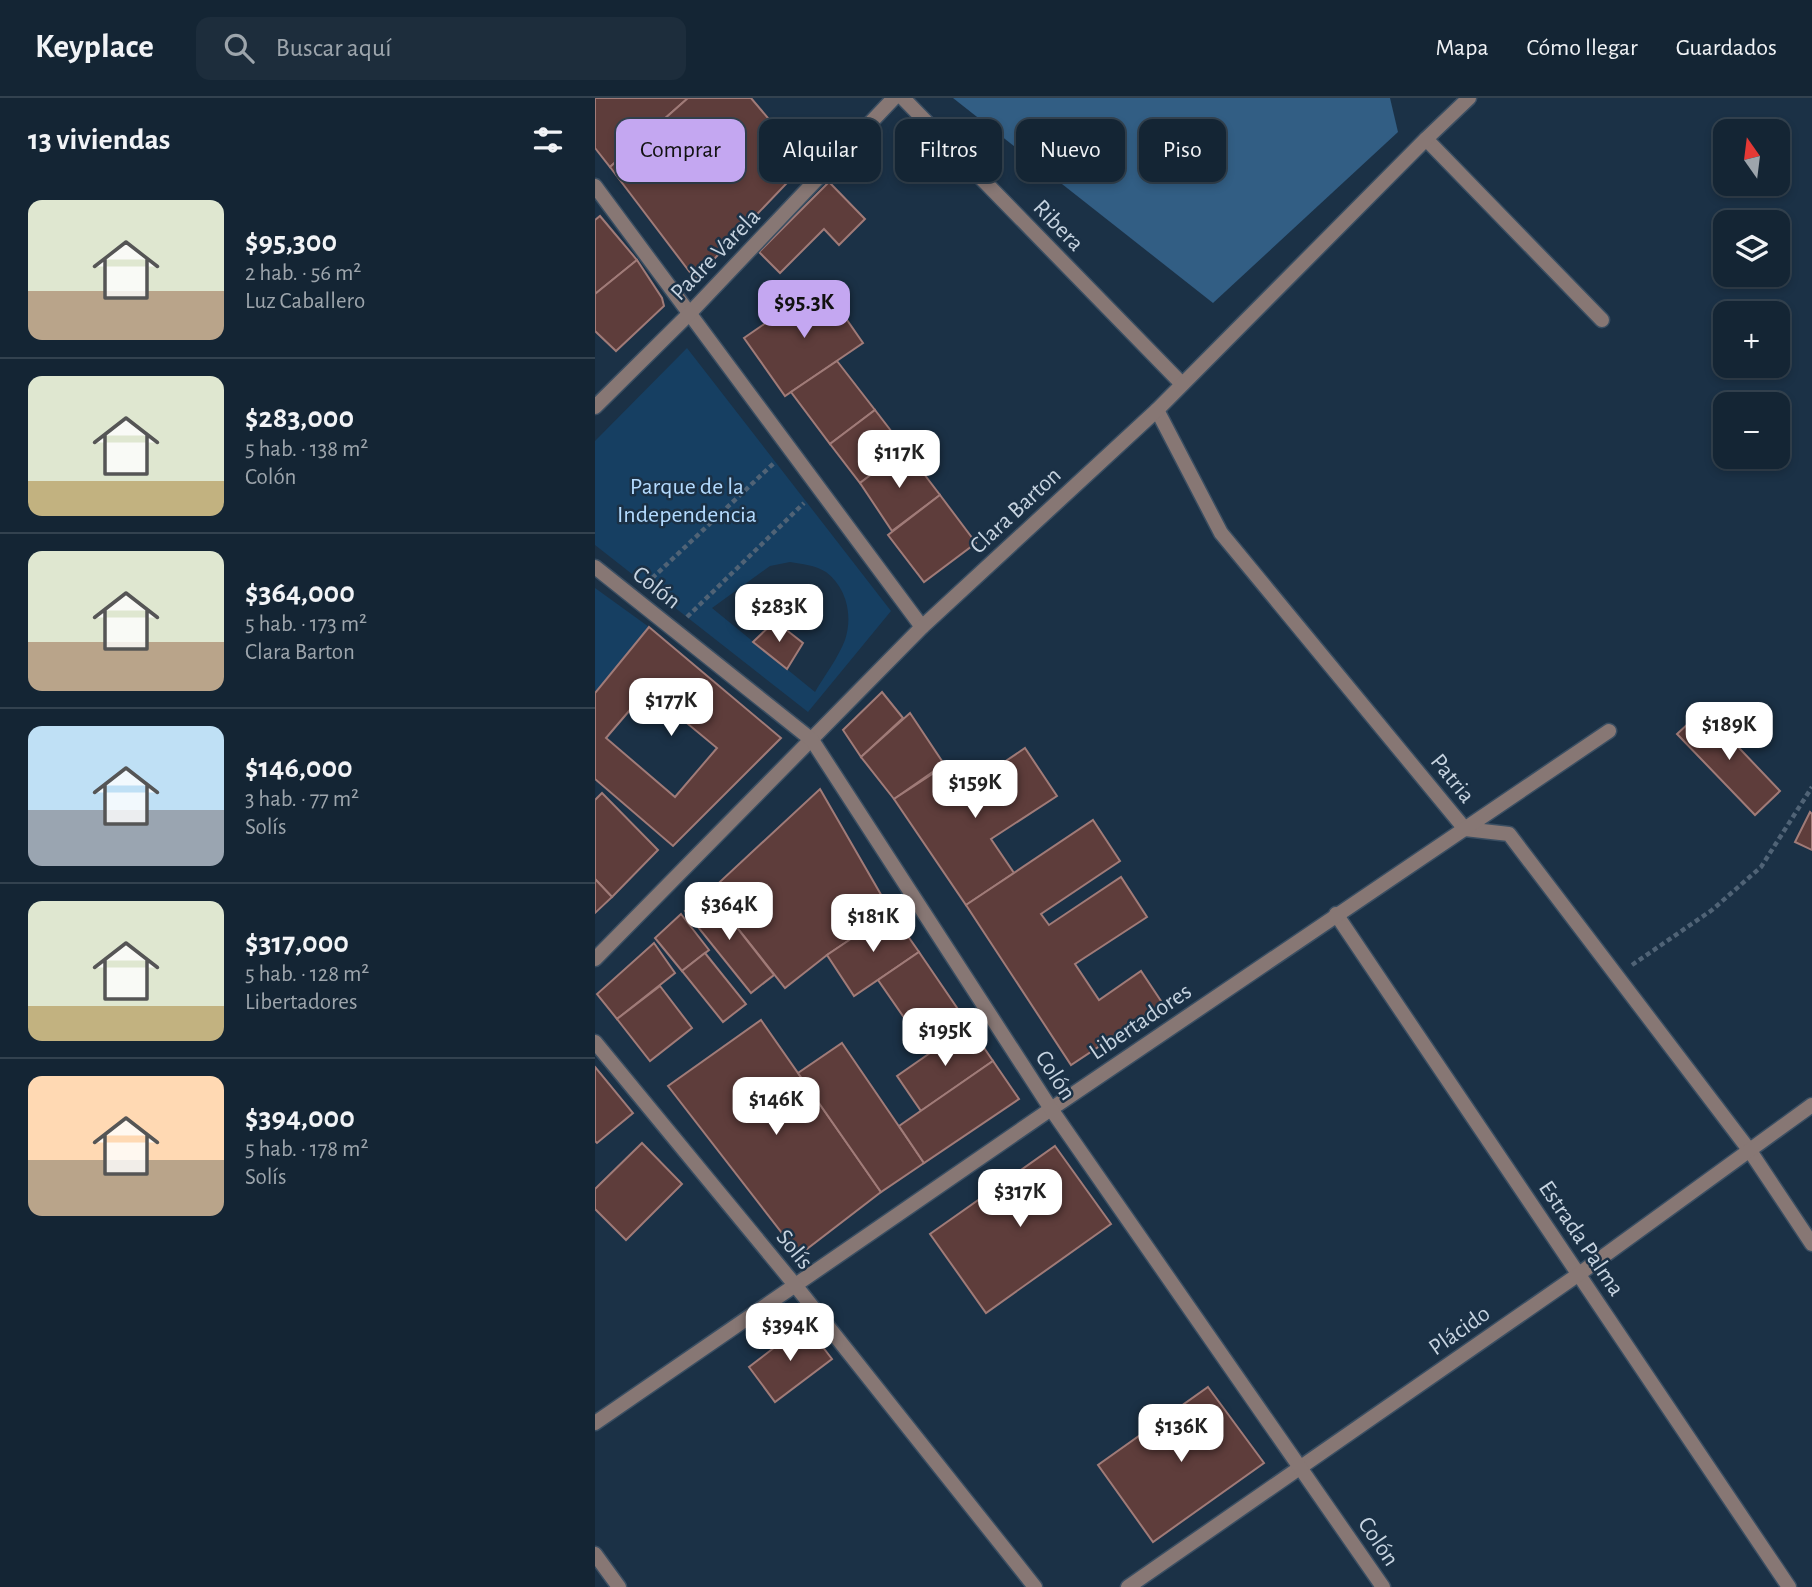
<!DOCTYPE html>
<html lang="es">
<head>
<meta charset="utf-8">
<style>
  body { margin:0; font-family:"Alegreya Sans",sans-serif; background:#1d2d3c; color:#f1f3f6; height:100vh; display:flex; flex-direction:column; font-size:26px; white-space:nowrap }
  * { box-sizing:border-box; margin:0 }
  p { font-size:23px; color:#9da5ac }
  .icon { flex:none; width:38px; height:38px; fill:none; stroke:currentColor; stroke-width:2; stroke-linecap:round; stroke-linejoin:round }
  .map { position:relative; flex:1; overflow:hidden }
  .sheet { display:flex; flex-direction:column; background:#142534; width:595px }
  .sheet>* { flex:none }
  .hud { position:absolute; left:21px; top:21px; width:665px; height:63px; display:flex; gap:14px }
  .needle { width:46px; rotate:346deg }
  .fabs { position:absolute; left:1118px; top:21px; display:grid; gap:14px }
  .fabs a { display:grid; place-items:center; width:77px; height:77px; border-radius:14px; background:#142534; box-shadow:0 4px 10px #0003,0 0 0 2px #33424f; font-size:35px }
  .price { position:absolute; translate:-50% -60px; padding:0 16px; border-radius:14px; background:#fff; color:#222; font-size:23px; line-height:46px; filter:drop-shadow(0 2px 4px #0008) }
  .price::after { content:''; position:absolute; left:50%; top:42px; width:21px; height:16px; margin-left:-10px; background:inherit; clip-path:polygon(0 0,100% 0,50% 100%) }
  .price.active { background:#c4a7f1; color:#111 }
  ul { padding:0; list-style:none }
  li { display:flex; align-items:center; gap:21px; height:175px; padding:0 28px }
  li+li { border-top:2px solid #33424f }
  li span { display:grid; place-items:center; flex:none; width:196px; height:140px; border-radius:14px; color:#555 }
  li>.icon { margin-inline-start:auto }
  span .icon { width:84px; height:84px; fill:#fffc; stroke-width:1 }
  li b { font-size:30px }
  h2 { display:flex; justify-content:space-between; align-items:center; height:84px; padding:0 28px; font-size:30px }
  .chip { padding:0 24px; border-radius:14px; background:#142534; box-shadow:0 4px 10px #0003,0 0 0 2px #33424f; font-size:24px; line-height:63px }
  .chip.active { background:#c4a7f1; color:#111 }
  header { display:flex; align-items:center; gap:42px; box-sizing:border-box; height:98px; padding:0 35px; background:#142534; border-bottom:2px solid #33424f }
  header strong { font-size:33px }
  nav { display:flex; gap:38px; margin-inline-start:auto; font-size:24px }
  .search { width:490px; height:63px; background:#1d2d3c; display:flex; align-items:center; gap:18px; box-sizing:border-box; padding:0 24px; border-radius:14px; color:#9da5ac; font-size:26px }
  main { display:flex; flex:1; min-height:0 }
  .map>svg:first-child { display:block }
</style>
</head>
<body>
<header>
<strong>Keyplace</strong>
<div class="search"><svg class="icon" aria-label="search" viewBox="0 0 24 24"><circle cx="10" cy="10" r="6"/><path d="M15 15l6 6"/></svg>Buscar aquí</div>
<nav><a>Mapa</a><a>Cómo llegar</a><a>Guardados</a></nav>
</header>
<main>
<section class="sheet">
<h2>13 viviendas<svg class="icon" aria-label="filters" viewBox="0 0 24 24"><path d="M4 7h16M4 17h16"/><circle cx="9" cy="7" r="2"/><circle cx="15" cy="17" r="2"/></svg></h2>
<ul>
<li><span style="background:linear-gradient(#dfe7d0 65%,#b9a48a 0)"><svg class="icon" aria-label="home" viewBox="0 0 24 24"><path d="M3 11l9-7 9 7M6 9v11h12V9"/></svg></span><div><b>$95,300</b><p>2 hab. · 56 m²</p><p>Luz Caballero</p></div></li>
<li><span style="background:linear-gradient(#dfe7d0 75%,#c2b280 0)"><svg class="icon" aria-label="home" viewBox="0 0 24 24"><path d="M3 11l9-7 9 7M6 9v11h12V9"/></svg></span><div><b>$283,000</b><p>5 hab. · 138 m²</p><p>Colón</p></div></li>
<li><span style="background:linear-gradient(#dfe7d0 65%,#b9a48a 0)"><svg class="icon" aria-label="home" viewBox="0 0 24 24"><path d="M3 11l9-7 9 7M6 9v11h12V9"/></svg></span><div><b>$364,000</b><p>5 hab. · 173 m²</p><p>Clara Barton</p></div></li>
<li><span style="background:linear-gradient(#bfe0f5 60%,#9aa5b1 0)"><svg class="icon" aria-label="home" viewBox="0 0 24 24"><path d="M3 11l9-7 9 7M6 9v11h12V9"/></svg></span><div><b>$146,000</b><p>3 hab. · 77 m²</p><p>Solís</p></div></li>
<li><span style="background:linear-gradient(#dfe7d0 75%,#c2b280 0)"><svg class="icon" aria-label="home" viewBox="0 0 24 24"><path d="M3 11l9-7 9 7M6 9v11h12V9"/></svg></span><div><b>$317,000</b><p>5 hab. · 128 m²</p><p>Libertadores</p></div></li>
<li><span style="background:linear-gradient(#ffd9b3 60%,#b9a48a 0)"><svg class="icon" aria-label="home" viewBox="0 0 24 24"><path d="M3 11l9-7 9 7M6 9v11h12V9"/></svg></span><div><b>$394,000</b><p>5 hab. · 178 m²</p><p>Solís</p></div></li>
</ul>
</section>
<div class="map">
<svg width="1217" height="1489" viewBox="0 0 1217 1489">
  <rect width="100%" height="100%" fill="#1b3146"/>
  <g fill="#163f62" fill-rule="evenodd">
    <path d="M 92,250 L 296,513 L 213,614 L 0,447 L 0,343 ZM 195,464 C 207,466 220,467 231,474 C 252,490 258,518 250,542 C 243,560 230,577 220,594 L 117,510 L 175,468 Z"/>
    <path d="M 0,490 L 54,529 L 0,595 Z"/>
  </g>
  <path fill="#325e84" d="M 358,0 L 795,0 L 803,34 L 618,205 Z"/>
  <g fill="#5e3d3b" stroke="#a07b78" stroke-width="2" fill-rule="evenodd">
    <path d="M 0,0 L 93,0 L 15,69 L 0,50 Z"/>
    <path d="M 93,0 L 156,0 L 211,65 L 100,181 L 15,69 Z"/>
    <path d="M 234,84 L 270,121 L 244,147 L 229,131 L 185,175 L 164,154 Z"/>
    <path d="M 5,118 L 42,162 L 0,196 L 0,122 Z"/>
    <path d="M 42,162 L 67,200 L 69,208 L 21,253 L 0,233 L 0,196 Z"/>
    <path d="M 227,186 L 268,245 L 190,298 L 149,240 Z"/>
    <path d="M 242,263 L 280,312 L 235,346 L 196,294 Z"/>
    <path d="M 280,312 L 310,351 L 265,385 L 235,346 Z"/>
    <path d="M 310,351 L 345,397 L 297,433 L 265,385 Z"/>
    <path d="M 345,397 L 381,445 L 329,484 L 293,437 Z"/>
    <path d="M 180,523 L 208,545 L 192,571 L 158,544 Z"/>
    <path d="M 54,529 L 186,640 L 78,748 L 0,681 L 0,595 ZM 52,592 L 122,650 L 80,699 L 11,640 Z"/>
    <path d="M 287,594 L 308,620 L 266,659 L 248,632 Z"/>
    <path d="M 1108,612 L 1185,693 L 1160,717 L 1082,636 Z"/>
    <path d="M 315,615 L 349,666 L 299,701 L 266,659 Z"/>
    <path d="M 430,650 L 462,698 L 396,741 L 419,775 L 371,807 L 299,701 L 348,669 L 365,694 Z"/>
    <path d="M 225,691 L 296,814 L 232,857 L 190,890 L 114,794 Z"/>
    <path d="M 7,695 L 63,752 L 17,799 L 0,781 L 0,702 Z"/>
    <path d="M 1215,714 L 1217,716 L 1217,752 L 1200,744 Z"/>
    <path d="M 498,722 L 525,763 L 446,816 L 454,827 L 526,779 L 552,819 L 480,866 L 504,902 L 546,873 L 568,906 L 476,967 L 371,807 Z"/>
    <path d="M 0,781 L 17,799 L 0,815 Z"/>
    <path d="M 114,794 L 179,877 L 156,895 L 90,813 Z"/>
    <path d="M 296,814 L 324,854 L 259,898 L 232,857 Z"/>
    <path d="M 86,816 L 114,852 L 87,873 L 60,840 Z"/>
    <path d="M 59,845 L 80,875 L 22,921 L 2,896 Z"/>
    <path d="M 324,854 L 369,920 L 328,947 L 283,882 Z"/>
    <path d="M 110,855 L 151,906 L 128,924 L 87,873 Z"/>
    <path d="M 65,888 L 97,930 L 55,963 L 22,921 Z"/>
    <path d="M 166,922 L 286,1094 L 204,1157 L 73,988 Z"/>
    <path d="M 374,928 L 398,963 L 326,1013 L 302,978 Z"/>
    <path d="M 247,945 L 329,1065 L 286,1094 L 203,975 Z"/>
    <path d="M 398,963 L 424,1001 L 329,1065 L 304,1028 Z"/>
    <path d="M 0,969 L 38,1015 L 2,1045 L 0,1043 Z"/>
    <path d="M 47,1045 L 87,1086 L 31,1142 L 0,1111 L 0,1091 Z"/>
    <path d="M 460,1048 L 516,1126 L 391,1215 L 335,1136 Z"/>
    <path d="M 210,1226 L 237,1261 L 180,1304 L 154,1269 Z"/>
    <path d="M 613,1289 L 669,1365 L 558,1444 L 503,1367 Z"/>
  </g>
  <g fill="none" stroke-linecap="round" stroke-linejoin="round">
    <g stroke="#3a4e62" stroke-width="17">
      <path id="service" d="M 831,41 L 1007,222"/>
    </g>
    <g stroke="#3a4e62" stroke-width="17">
      <g id="minor">
        <path d="M 308,0 L 587,286"/>
        <path d="M 0,88 L 327,529"/>
        <path d="M 0,309 L 94,216 L 299,0"/>
        <path d="M 562,312 L 626,435 L 870,731 L 914,736 L 1155,1053 L 1217,1146"/>
        <path d="M 741,816 L 1194,1489"/>
        <path d="M 0,861 L 327,529 L 562,312 L 831,41 L 874,0"/>
        <path d="M 0,1325 L 456,1011 L 1014,633"/>
        <path d="M 0,1456 L 24,1489"/>
        <path d="M 533,1489 L 984,1176 L 1217,1007"/>
      </g>
    </g>
    <g stroke="#3a4e62" stroke-width="17">
      <g id="tertiary">
        <path d="M 0,469 L 217,642 L 456,1011 L 788,1489"/>
        <path d="M 0,944 L 200,1187 L 440,1489"/>
      </g>
    </g>
    <g stroke="#506376" stroke-width="4.5" stroke-dasharray="5 3.5" stroke-linecap="butt">
      <path d="M 51,486 L 179,365"/>
      <path d="M 92,519 L 209,405"/>
      <path d="M 1037,867 L 1117,812 L 1166,769 L 1217,689"/>
    </g>
    <use href="#service" stroke="#877774" stroke-width="14"/>
    <use href="#minor" stroke="#877774" stroke-width="14"/>
    <use href="#tertiary" stroke="#877774" stroke-width="14"/>
  </g>
  <g text-anchor="middle" stroke-width="5" stroke-linejoin="round" paint-order="stroke">
    <g font-size="24" fill="#c6d3e0" stroke="#1b3146">
      <text transform="translate(464 127) rotate(46)" y="8">Ribera</text>
      <text transform="translate(120 156) rotate(-46)" y="8">Padre Varela</text>
      <text transform="translate(420 412) rotate(-43)" y="8">Clara Barton</text>
      <text transform="translate(62 489) rotate(38)" y="8">Colón</text>
      <text transform="translate(858 680) rotate(51)" y="8">Patria</text>
      <text transform="translate(545 923) rotate(-34)" y="8">Libertadores</text>
      <text transform="translate(461 977) rotate(57)" y="8">Colón</text>
      <text transform="translate(987 1140) rotate(56)" y="8">Estrada Palma</text>
      <text transform="translate(200 1151) rotate(51)" y="8">Solís</text>
      <text transform="translate(864 1232) rotate(-35)" y="8">Plácido</text>
      <text transform="translate(784 1443) rotate(56)" y="8">Colón</text>
    </g>
    <g font-size="24" fill="#b3dafe" stroke="#1b3146">
      <text x="92" y="396">Parque de la<tspan x="92" dy="28">Independencia</tspan></text>
    </g>
  </g>
</svg>
<div class="fabs">
<a><svg class="needle" viewBox="-14 -14 28 28"><path d="M0-13l5 13h-10z" fill="#e53935"/><path d="M0 13l5-13h-10z" fill="#9da5ac"/></svg></a>
<a><svg class="icon" aria-label="layers" viewBox="0 0 24 24"><path d="M12 4l9 5-9 5-9-5zM3 14l9 5 9-5"/></svg></a>
<a>+</a>
<a>−</a>
</div>
<b class="price active" style="left:209px;top:242px">$95.3K</b>
<b class="price" style="left:304px;top:392px">$117K</b>
<b class="price" style="left:184px;top:546px">$283K</b>
<b class="price" style="left:76px;top:640px">$177K</b>
<b class="price" style="left:1134px;top:664px">$189K</b>
<b class="price" style="left:380px;top:722px">$159K</b>
<b class="price" style="left:134px;top:844px">$364K</b>
<b class="price" style="left:278px;top:856px">$181K</b>
<b class="price" style="left:350px;top:970px">$195K</b>
<b class="price" style="left:181px;top:1039px">$146K</b>
<b class="price" style="left:425px;top:1131px">$317K</b>
<b class="price" style="left:195px;top:1265px">$394K</b>
<b class="price" style="left:586px;top:1366px">$136K</b>
<div class="hud">
<a class="chip active">Comprar</a>
<a class="chip">Alquilar</a>
<a class="chip">Filtros</a>
<a class="chip">Nuevo</a>
<a class="chip">Piso</a>
</div>
</div>
</main>
</body>
</html>
